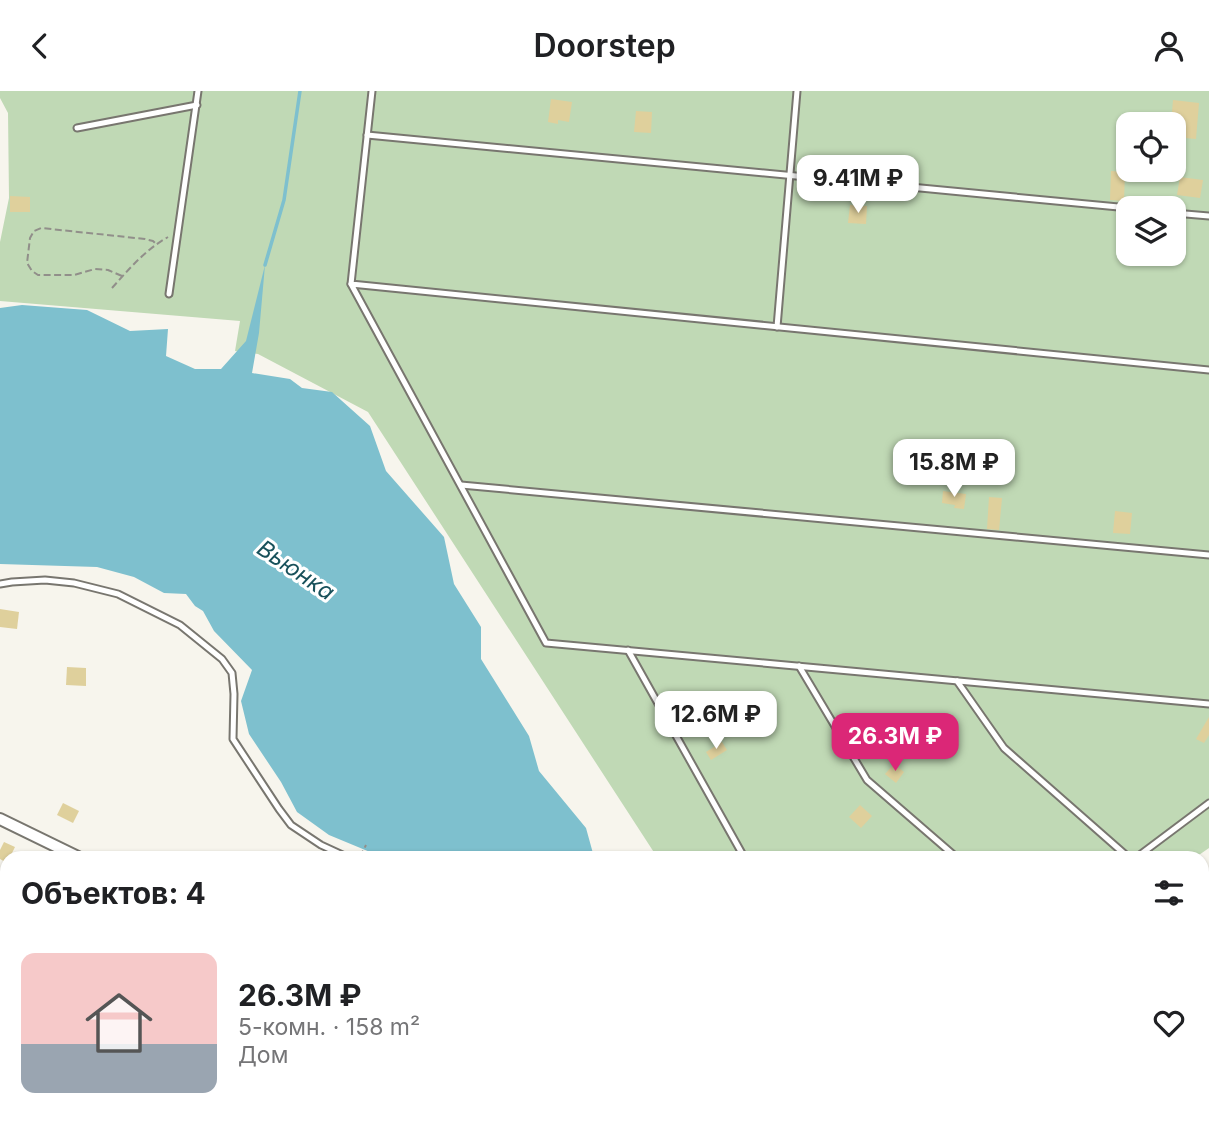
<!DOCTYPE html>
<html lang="ru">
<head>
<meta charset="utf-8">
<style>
  body { margin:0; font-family:Inter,sans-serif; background:#f2f2f2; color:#202124; height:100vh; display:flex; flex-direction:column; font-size:26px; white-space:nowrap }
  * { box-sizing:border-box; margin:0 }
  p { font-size:23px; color:#757577 }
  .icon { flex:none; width:38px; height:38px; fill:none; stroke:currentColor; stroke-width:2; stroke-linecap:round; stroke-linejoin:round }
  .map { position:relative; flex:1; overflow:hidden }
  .details { position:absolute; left:0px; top:760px; width:1209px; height:275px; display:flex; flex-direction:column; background:#fff; border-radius:21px 21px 0 0; box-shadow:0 2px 5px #0004 }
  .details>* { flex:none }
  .buttons { position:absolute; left:1116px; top:21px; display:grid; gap:14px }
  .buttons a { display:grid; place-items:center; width:70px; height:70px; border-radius:14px; background:#fff; box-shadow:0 2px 5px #0004; font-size:35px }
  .price { position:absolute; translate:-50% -60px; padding:0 16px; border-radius:14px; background:#fff; color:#222; font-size:23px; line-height:46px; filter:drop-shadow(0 2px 4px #0008) }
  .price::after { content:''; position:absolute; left:50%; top:42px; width:21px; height:16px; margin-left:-10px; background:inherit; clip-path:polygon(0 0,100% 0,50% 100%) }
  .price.current { background:#db2777; color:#fff }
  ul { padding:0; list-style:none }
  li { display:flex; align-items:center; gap:21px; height:175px; padding:0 21px }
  li span { display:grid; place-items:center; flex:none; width:196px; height:140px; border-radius:14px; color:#555 }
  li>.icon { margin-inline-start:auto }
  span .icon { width:84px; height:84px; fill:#fffc; stroke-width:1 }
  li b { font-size:30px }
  h2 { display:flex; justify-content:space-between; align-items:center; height:84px; padding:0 21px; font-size:30px }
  header { display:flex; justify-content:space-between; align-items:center; height:91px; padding:0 21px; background:#fff; font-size:32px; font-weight:600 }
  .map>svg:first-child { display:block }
</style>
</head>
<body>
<header><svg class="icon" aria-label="back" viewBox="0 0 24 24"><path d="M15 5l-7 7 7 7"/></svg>Doorstep<svg class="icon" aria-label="person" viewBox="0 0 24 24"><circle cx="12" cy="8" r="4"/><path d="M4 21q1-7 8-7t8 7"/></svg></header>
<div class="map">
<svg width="1209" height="1034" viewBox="0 0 1209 1034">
  <rect width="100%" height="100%" fill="#f7f5ed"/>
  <g fill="#c0d9b5" fill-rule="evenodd">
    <path d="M 0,0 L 1209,0 L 1209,757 L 1196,766 L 657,766 L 368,321 L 258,263 L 235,260 L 240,230 L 0,210 L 0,151 L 9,107 L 8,22 L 0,7 ZM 1129,33 L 1174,33 L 1174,79 L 1129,79 ZM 1129,117 L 1174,117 L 1174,163 L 1129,163 Z"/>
    <path d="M 1209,808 L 1209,1034 L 930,1034 L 926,1030 L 930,1027 L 1202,1027 L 1202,814 Z"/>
  </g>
  <g fill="#7ec0ce">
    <path d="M 265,174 L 259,242 L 252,282 L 290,288 L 302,297 L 332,301 L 370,335 L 386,380 L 444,446 L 454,493 L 481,536 L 481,568 L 529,645 L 539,680 L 586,737 L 594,766 L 375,766 L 370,761 L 329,744 L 297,721 L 281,691 L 249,643 L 241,610 L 252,579 L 214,540 L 203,520 L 195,515 L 186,503 L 164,502 L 134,486 L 97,476 L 0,473 L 0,217 L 22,214 L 87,219 L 130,240 L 168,238 L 166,265 L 195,278 L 221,278 L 246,250 Z"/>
    <path d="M 550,1027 L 847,1027 L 856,1034 L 556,1034 Z"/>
  </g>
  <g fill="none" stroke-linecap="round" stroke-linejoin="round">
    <path stroke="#7ec0ce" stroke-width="3.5" d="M 265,174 L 284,109 L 300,0"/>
  </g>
  <g fill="#dfd09c">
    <path d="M 551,8 L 572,11 L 569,31 L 558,29 L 558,33 L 548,31 Z"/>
    <path d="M 1173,9 L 1199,12 L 1196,48 L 1174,46 L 1174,33 L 1171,33 Z"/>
    <path d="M 636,20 L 652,21 L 651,42 L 634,41 Z"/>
    <path d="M 1111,80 L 1125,81 L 1124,110 L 1110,109 Z"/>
    <path d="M 1180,86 L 1203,89 L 1200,107 L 1177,104 Z"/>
    <path d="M 10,105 L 30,106 L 30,121 L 10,121 Z"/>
    <path d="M 850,114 L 867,115 L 866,133 L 848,132 Z"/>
    <path d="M 943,400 L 966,403 L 964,418 L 954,417 L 955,414 L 942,412 Z"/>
    <path d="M 989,406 L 1002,407 L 999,439 L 987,438 Z"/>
    <path d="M 1115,420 L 1132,422 L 1130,443 L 1113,442 Z"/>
    <path d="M 0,518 L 19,521 L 17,538 L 0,536 Z"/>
    <path d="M 67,576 L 86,577 L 86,595 L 66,594 Z"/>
    <path d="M 1209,626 L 1209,644 L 1204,652 L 1196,648 Z"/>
    <path d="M 722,651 L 727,659 L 711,669 L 706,661 Z"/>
    <path d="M 894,673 L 904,681 L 896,692 L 885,683 Z"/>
    <path d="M 63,712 L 79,720 L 73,732 L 57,724 Z"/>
    <path d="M 860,714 L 872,725 L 861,737 L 849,726 Z"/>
    <path d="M 4,751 L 15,756 L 10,766 L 7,766 L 7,772 L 0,768 L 0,759 Z"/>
  </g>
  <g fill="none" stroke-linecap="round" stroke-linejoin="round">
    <g stroke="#78766f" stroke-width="9">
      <g id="service">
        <path d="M 372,0 L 351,193 L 1209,279"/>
        <path d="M 77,37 L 197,14"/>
        <path d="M 367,44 L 1129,117"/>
        <path d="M 1174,122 L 1209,125"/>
        <path d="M 351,193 L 546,552 L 1209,613"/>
        <path d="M 169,203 L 198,0"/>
        <path d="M 777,236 L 797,0"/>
        <path d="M 461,394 L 1209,464"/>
        <path d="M 0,493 L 12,491 L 45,489 L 74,492 L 118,503 L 180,534 L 222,568 L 232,582 L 234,603 L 233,648 L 279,718 L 291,734 L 321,754 L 347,766"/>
        <path d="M 628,559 L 744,766"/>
        <path d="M 799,575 L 867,689 L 956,766"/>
        <path d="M 957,590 L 1004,657 L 1128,766"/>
        <path d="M 1137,766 L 1209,712"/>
        <path d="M 1202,900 L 1209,895"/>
        <path d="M 509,1027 L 513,1034"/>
        <path d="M 220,1034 L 223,1027"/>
        <path d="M 1016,1034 L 1025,1027"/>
      </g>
    </g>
    <g stroke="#78766f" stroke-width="14">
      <g id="minor">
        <path d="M 0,728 L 78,766"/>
        <path d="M 0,895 L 7,897"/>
      </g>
    </g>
    <g stroke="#918f8a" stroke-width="2" stroke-dasharray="7 3.5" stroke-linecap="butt">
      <path d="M 122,185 L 108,179 L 95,178 L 74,184 L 38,184 L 32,180 L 27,172 L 30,147 L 34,140 L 41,137 L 145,148 L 153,150 L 156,153"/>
      <path d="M 112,197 C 129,178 145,159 168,146"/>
      <path d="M 360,766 L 366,754"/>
      <path d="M 985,1027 L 992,1034"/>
    </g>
    <use href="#service" stroke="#fff" stroke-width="5"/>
    <use href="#minor" stroke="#fff" stroke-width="10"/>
  </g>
  <g text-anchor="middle" stroke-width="6" stroke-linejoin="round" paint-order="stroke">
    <g font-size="23" font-style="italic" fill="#18515b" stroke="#fff">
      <text transform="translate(296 479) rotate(34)" y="8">Вьюнка</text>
    </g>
  </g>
</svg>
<div class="buttons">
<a><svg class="icon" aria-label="locate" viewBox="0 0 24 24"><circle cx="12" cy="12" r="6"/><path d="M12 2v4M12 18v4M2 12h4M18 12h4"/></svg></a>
<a><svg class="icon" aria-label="layers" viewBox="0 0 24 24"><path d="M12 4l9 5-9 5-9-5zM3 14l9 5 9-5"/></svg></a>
</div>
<b class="price" style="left:858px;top:124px">9.41M ₽</b>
<b class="price" style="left:954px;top:408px">15.8M ₽</b>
<b class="price" style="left:716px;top:660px">12.6M ₽</b>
<b class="price current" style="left:895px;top:682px">26.3M ₽</b>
<section class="details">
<h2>Объектов: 4<svg class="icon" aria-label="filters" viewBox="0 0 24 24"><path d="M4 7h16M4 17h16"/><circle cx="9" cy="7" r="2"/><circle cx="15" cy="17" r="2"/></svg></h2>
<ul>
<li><span style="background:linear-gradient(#f6c9c9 65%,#9aa5b1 0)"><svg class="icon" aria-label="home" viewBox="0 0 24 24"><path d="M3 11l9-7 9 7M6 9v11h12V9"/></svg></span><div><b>26.3M ₽</b><p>5-комн. · 158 m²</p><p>Дом</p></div><svg class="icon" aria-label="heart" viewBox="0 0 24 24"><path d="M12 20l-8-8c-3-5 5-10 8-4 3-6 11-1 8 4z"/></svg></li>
</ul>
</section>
</div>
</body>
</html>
